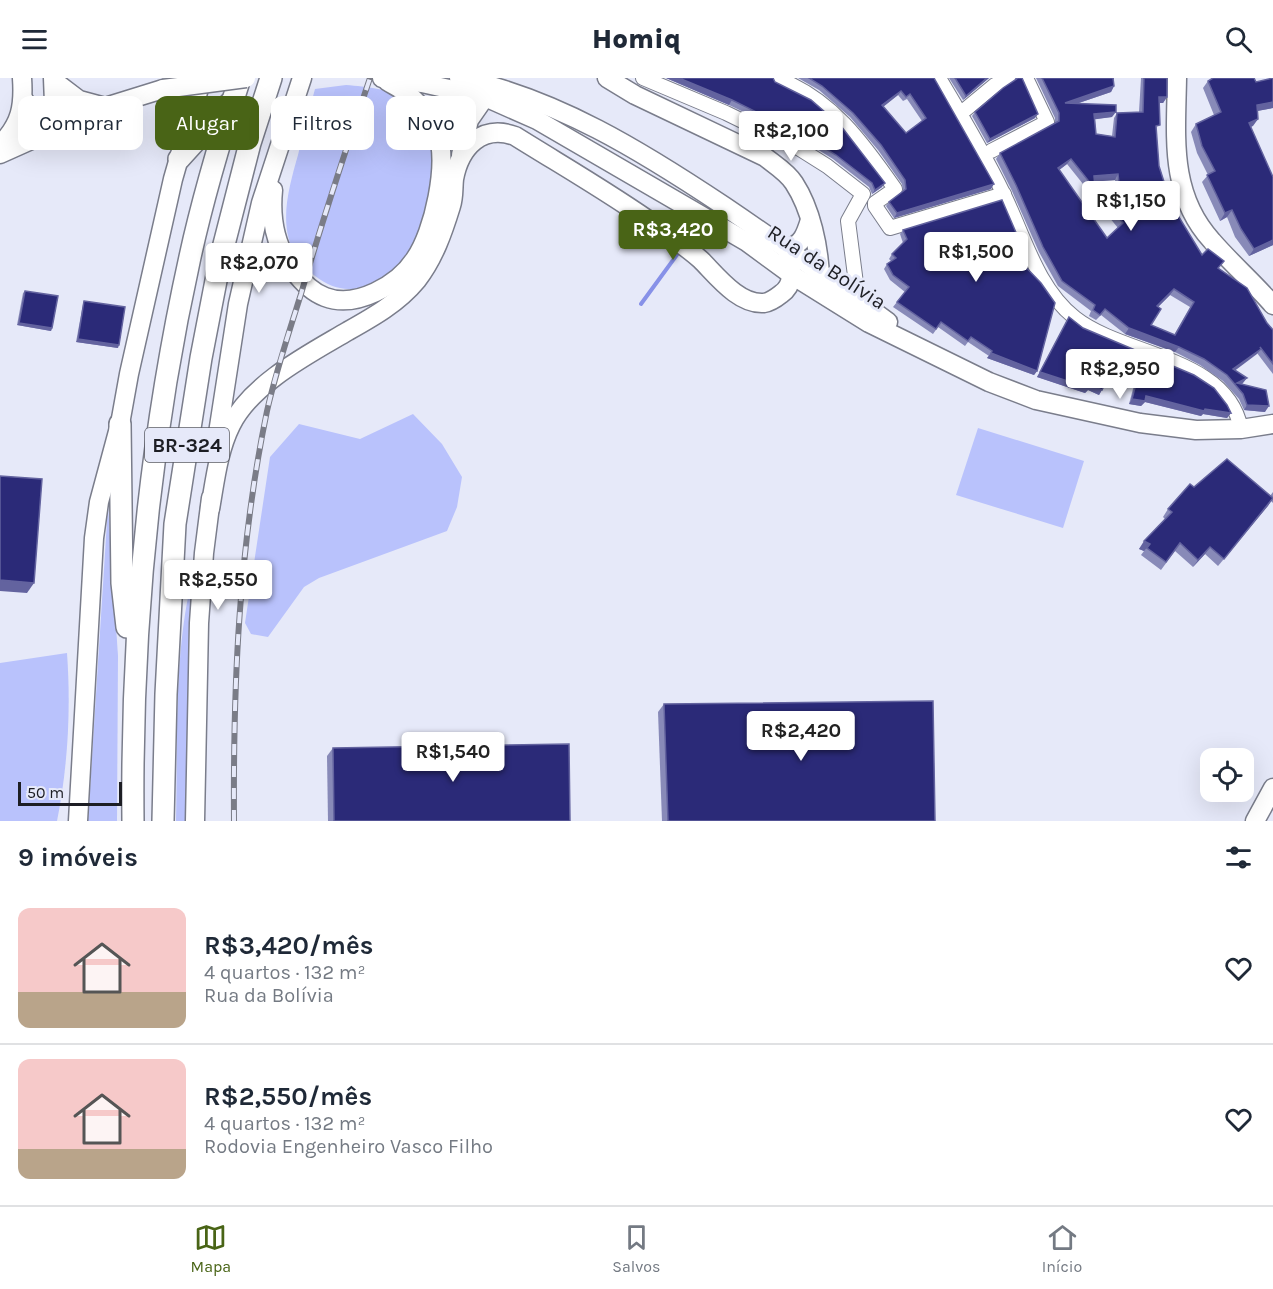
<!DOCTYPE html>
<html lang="pt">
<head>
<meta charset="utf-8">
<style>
  body { margin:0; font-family:Karla,sans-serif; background:#f2f2f3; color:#1f2937; height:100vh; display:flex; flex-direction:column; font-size:22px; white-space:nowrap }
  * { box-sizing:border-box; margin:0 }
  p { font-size:20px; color:#747a83 }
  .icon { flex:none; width:33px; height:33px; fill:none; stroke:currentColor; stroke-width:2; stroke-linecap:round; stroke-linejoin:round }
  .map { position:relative; height:743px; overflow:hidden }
  .side { display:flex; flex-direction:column; background:#fff; flex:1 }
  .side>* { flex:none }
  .hud { position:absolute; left:18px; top:18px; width:600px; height:54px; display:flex; gap:12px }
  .fabs { position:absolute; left:1200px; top:670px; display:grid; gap:12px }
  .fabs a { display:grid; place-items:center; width:54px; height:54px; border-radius:12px; background:#fff; box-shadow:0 6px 24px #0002; font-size:30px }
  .scale { position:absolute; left:18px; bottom:15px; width:104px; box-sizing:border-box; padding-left:6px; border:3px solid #1d1e24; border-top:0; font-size:16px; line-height:21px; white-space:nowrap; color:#1d1e24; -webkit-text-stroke:4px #e6e9f9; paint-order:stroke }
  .price { position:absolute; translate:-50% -51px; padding:0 14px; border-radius:6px; background:#fff; color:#222; font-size:20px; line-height:39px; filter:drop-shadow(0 2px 3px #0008) }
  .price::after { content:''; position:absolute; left:50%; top:36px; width:18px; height:14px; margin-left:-9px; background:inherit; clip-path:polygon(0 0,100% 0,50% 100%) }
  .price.active { background:#496416; color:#fff }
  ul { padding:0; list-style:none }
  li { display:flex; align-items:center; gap:18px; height:150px; padding:0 18px }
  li+li { border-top:2px solid #e0e1e3 }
  li span { display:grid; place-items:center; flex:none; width:168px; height:120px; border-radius:12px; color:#555 }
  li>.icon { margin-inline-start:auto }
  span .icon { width:72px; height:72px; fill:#fffc; stroke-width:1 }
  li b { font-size:26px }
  h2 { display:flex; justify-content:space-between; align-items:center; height:72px; padding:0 18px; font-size:26px }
  .chip { padding:0 21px; border-radius:12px; background:#fff; box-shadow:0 6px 24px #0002; font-size:21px; line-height:54px }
  .chip.active { background:#496416; color:#fff }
  header { display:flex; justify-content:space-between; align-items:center; height:78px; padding:0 18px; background:#fff; font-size:27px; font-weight:800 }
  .tabs { display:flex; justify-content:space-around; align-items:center; height:84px; border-top:2px solid #e0e1e3; background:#fff; font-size:16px; color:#747a83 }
  .tabs a { display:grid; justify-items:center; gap:3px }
  .tabs .active { color:#496416 }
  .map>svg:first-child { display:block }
</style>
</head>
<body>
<header><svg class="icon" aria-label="menu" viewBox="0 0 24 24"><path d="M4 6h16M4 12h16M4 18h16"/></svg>Homiq<svg class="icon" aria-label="search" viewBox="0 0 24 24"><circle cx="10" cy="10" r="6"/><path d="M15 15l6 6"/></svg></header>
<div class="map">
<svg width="1273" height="743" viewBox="0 0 1273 743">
  <rect width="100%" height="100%" fill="#e6e9f9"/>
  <g fill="#b9c2fc">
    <path d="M 346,7 C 367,9 390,10 407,23 C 413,27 431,53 432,60 C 439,97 425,157 401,186 C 388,201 360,215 340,210 C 328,208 317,200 308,192 C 274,161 287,116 298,77 C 303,55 309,33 315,11 Z"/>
    <path d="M 413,336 L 442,366 L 462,399 L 457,429 L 447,453 L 319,500 L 304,509 L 268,559 L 251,556 L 245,545 L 270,379 L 299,346 L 360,361 Z"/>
    <path d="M 978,350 L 1084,383 L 1063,450 L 956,417 Z"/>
    <path d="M 108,428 L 118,578 L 117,743 L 88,743 Z"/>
    <path d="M 195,489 L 187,743 L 176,743 C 178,661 173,569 195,489 Z"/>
    <path d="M 67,575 C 71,631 68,688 57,743 L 0,743 L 0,585 Z"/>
  </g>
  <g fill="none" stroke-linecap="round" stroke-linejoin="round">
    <path stroke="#8791e8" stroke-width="4" d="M 641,226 L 679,174"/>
    <g stroke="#7a7d8b" stroke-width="16">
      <g id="minor">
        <path d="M 643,0 L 726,35 L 800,71 L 827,88 L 863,116 L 848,143 L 858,221"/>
        <path d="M 776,0 C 831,20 863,65 895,111 L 875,125 L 875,128 L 890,150 L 1004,116"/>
        <path d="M 939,0 C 961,37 984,75 1003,115 C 1024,157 1036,209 1075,240 C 1125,279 1227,278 1241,351"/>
        <path d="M 966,31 L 995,7 L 1008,0"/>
        <path d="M 991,73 L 1047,44 L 1026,0"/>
      </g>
    </g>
    <g stroke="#7a7d8b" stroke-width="21">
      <g id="major">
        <path d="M 53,0 L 55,51"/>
        <path d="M 382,0 L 422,5 L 485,19 L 537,42 L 747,164 L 792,197 L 869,245 L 989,304 L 1036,322 L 1140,345 L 1196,352 L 1241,351 L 1273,346"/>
        <path d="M 459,0 C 556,20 643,74 724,128 C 780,166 834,204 888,244"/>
        <path d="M 607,0 L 635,17 L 765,79 C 775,87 787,94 794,105 C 811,131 819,169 820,200"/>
        <path d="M 1177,0 C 1176,59 1169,116 1212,163 C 1231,185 1254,205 1273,227"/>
        <path d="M 54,3 L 79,22 L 105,29"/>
        <path d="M 24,22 L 39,43 L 50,53"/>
        <path d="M 437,54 C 441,35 446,19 463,8"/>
        <path d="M 0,67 C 21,46 24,28 22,0"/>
        <path d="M 0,76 L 105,29 L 163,11"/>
        <path d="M 461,77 L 469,42 L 485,19"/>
        <path d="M 273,112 C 270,142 275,169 294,193 C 302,204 312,214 325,219 C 356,231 398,207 415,181 C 434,154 449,85 437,54 C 431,39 418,24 406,15 C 400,10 393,7 387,3"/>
        <path d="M 216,368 L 238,226 L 261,125 L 302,0"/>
        <path d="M 210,431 C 215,403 218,373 231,347 C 252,305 309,276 348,253 C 373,239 398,225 417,202 C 434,180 443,154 451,128 C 454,119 453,110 454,101 C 460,69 482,46 515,58 C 563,88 612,116 658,149 C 672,160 688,170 701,182 C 717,198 739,227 764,225 C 770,224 776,220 781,216 C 797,205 790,187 787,170 C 802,168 806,155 810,142"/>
        <path d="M 78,743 L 94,460 L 99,424 L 120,346 L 129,296 L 173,101 L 202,0"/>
        <path d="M 195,743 L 199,545 L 204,475 L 211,420"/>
        <path d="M 1255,743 L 1273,710"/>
      </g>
    </g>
    <g stroke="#7a7d8b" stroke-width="24">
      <g id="highway">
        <path d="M 179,81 L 229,26"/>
        <path d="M 120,346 L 122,505 L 127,549"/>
        <path d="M 133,743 C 131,554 149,364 190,179 C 203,119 221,59 240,0"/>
        <path d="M 163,743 L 166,616 L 175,446 L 201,280 L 220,182 L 250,65 L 271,0"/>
      </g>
    </g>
    <use href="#minor" stroke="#fff" stroke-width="14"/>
    <use href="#major" stroke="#fff" stroke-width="18"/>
    <use href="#highway" stroke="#fff" stroke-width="21"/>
    <g stroke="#7a7c87" stroke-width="6">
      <path id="rail" d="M 234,743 C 233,605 239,468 267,333 C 276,293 289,254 301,216 C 322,143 346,71 370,0"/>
    </g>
    <use href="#rail" stroke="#e6e9f9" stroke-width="4" stroke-dasharray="11" stroke-linecap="butt"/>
    <g stroke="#7a7d8b" stroke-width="21" stroke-linecap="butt">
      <path id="major-bridge" d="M 163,11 L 246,0"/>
    </g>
    <use href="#major-bridge" stroke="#fff" stroke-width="18"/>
  </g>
  <g fill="#888ab8" fill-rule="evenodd">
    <path d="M 666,0 L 775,4 L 882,109 L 872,116 L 869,109 L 833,81 L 804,63 L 729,27 Z"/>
    <path d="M 798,0 L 934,0 L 991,111 L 894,140 L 886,128 L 889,124 L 903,113 L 902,106 L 878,72 L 850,39 L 819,12 ZM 898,17 L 903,23 L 907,21 L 922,43 L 906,55 L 883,29 Z"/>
    <path d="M 949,0 L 989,0 L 963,22 Z"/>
    <path d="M 1015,0 L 1022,0 L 1035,40 L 987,65 L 972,38 L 975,34 L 1015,3 Z"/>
    <path d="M 1036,0 L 1114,0 L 1114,8 L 1111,14 L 1076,26 L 1112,39 L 1095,41 L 1096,56 L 1112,58 L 1114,40 L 1117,35 L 1139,34 L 1141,0 L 1167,0 L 1167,19 L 1163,25 L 1159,25 L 1156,52 L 1159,88 L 1171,126 L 1202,177 L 1219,191 L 1273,252 L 1273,296 L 1257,275 L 1235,292 L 1243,305 L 1242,306 L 1265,334 L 1244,332 L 1239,321 L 1223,303 L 1200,287 L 1175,274 L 1125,256 L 1101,237 L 1096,242 L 1089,238 L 1091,233 L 1058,208 L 1039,174 L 1012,113 L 996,81 L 1000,75 L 1055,45 L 1055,40 ZM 1067,86 L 1091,116 L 1095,111 L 1094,103 L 1115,102 L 1117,124 L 1113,130 L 1115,132 L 1109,139 L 1118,150 L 1107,160 L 1059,92 ZM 1170,217 L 1190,229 L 1174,257 L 1151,247 L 1158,229 Z"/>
    <path d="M 1208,3 L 1256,4 L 1273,30 L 1257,33 L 1258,41 L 1251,49 L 1273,167 L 1249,178 L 1235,159 L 1227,139 L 1220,143 L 1202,104 L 1208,97 L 1197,75 L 1191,54 L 1196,46 L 1214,37 L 1203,10 Z"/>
    <path d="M 903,152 L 1024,173 L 1018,181 L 1037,293 L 1034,297 L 987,280 L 989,278 L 968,264 L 965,268 L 938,249 L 933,256 L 893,229 L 905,214 L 890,202 L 884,191 L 887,186 L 891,183 L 889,181 L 892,176 L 903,165 L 900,156 Z"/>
    <path d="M 25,213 L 52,250 L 51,253 L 17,247 L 23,215 Z"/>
    <path d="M 84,223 L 118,270 L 76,264 L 83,226 Z"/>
    <path d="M 1069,239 L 1083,250 L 1231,335 L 1227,340 L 1203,336 L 1201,338 L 1145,324 L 1141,328 L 1129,326 L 1134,307 L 1109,298 L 1099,317 L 1088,312 L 1085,315 L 1037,299 Z"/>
    <path d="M 1194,409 L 1270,418 L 1273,414 L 1273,425 L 1271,423 L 1218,488 L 1205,476 L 1193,489 L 1175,473 L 1161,492 L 1141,477 L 1144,473 L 1139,471 L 1165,441 L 1163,439 L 1168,431 Z"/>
    <path d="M 664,626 L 935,743 L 662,743 L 658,634 Z"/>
    <path d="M 333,670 L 570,743 L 328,743 L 327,678 Z"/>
  </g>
  <g fill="#63639f">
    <path d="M 666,0 L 679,0 L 732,22 L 729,27 Z"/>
    <path d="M 987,0 L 989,0 L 963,22 L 966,18 Z"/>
    <path d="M 1114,8 L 1111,14 L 1061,31 L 1065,25 Z"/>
    <path d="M 901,13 L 898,17 L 879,32 L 882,27 Z"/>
    <path d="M 1159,19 L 1167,19 L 1163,25 L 1155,25 Z"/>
    <path d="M 1273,24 L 1273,30 L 1252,34 L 1257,27 Z"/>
    <path d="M 1116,34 L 1112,39 L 1090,42 L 1094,36 Z"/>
    <path d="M 1038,36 L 1035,40 L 987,65 L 990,61 Z"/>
    <path d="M 1258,41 L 1253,48 L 1244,52 L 1249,45 Z"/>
    <path d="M 1071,81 L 1067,86 L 1054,96 L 1058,90 Z"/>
    <path d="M 1118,96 L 1115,102 L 1090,104 L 1094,98 Z"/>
    <path d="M 885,105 L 882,109 L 872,116 L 875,112 Z"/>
    <path d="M 994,106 L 991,111 L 894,140 L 897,135 Z"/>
    <path d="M 1232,132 L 1227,139 L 1220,143 L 1225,135 Z"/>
    <path d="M 1273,162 L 1273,167 L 1249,178 L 1254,171 Z"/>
    <path d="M 1174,211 L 1170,217 L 1153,234 L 1157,228 Z"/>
    <path d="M 19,245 L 52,250 L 51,253 L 17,247 Z"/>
    <path d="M 1129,250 L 1179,269 L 1175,274 L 1125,256 Z"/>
    <path d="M 78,261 L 119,267 L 118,270 L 76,264 Z"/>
    <path d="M 1261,271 L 1257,276 L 1229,297 L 1233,291 Z"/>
    <path d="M 991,275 L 1037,293 L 1034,297 L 987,280 Z"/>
    <path d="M 1111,292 L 1137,302 L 1134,307 L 1108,297 Z"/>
    <path d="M 1040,294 L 1090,307 L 1102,312 L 1099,317 L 1088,312 L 1085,315 L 1037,299 Z"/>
    <path d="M 1247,300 L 1243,305 L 1237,309 L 1237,305 Z"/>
    <path d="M 1146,318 L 1205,331 L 1231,335 L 1227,340 L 1203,336 L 1201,338 L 1145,324 L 1141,328 L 1129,326 L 1132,321 Z"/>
    <path d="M 1247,327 L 1269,328 L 1265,334 L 1244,332 Z"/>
    <path d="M 1273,420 L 1268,428 L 1218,488 L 1224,481 Z"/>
    <path d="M 1144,463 L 1150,466 L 1144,473 L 1139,471 Z"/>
    <path d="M 1210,469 L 1205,476 L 1193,489 L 1198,482 Z"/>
    <path d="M 0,502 L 34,505 L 27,515 L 0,513 Z"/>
  </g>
  <g fill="#2b2a78" stroke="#63639f" stroke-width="1.5" fill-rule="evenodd">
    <path d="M 679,0 L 773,0 L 775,4 L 811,22 L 841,48 L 885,105 L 875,112 L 872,105 L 836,77 L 807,59 L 732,22 Z"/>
    <path d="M 809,0 L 934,0 L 994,106 L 897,135 L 889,124 L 906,111 L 905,102 L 881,67 L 853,35 L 822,8 ZM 901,13 L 906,19 L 910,16 L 926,40 L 906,55 L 882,27 Z"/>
    <path d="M 955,0 L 987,0 L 966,18 Z"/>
    <path d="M 1018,0 L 1022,0 L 1038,36 L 990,61 L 975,34 L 1003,10 Z"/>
    <path d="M 1042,0 L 1113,0 L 1114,8 L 1065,25 L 1116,27 L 1116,34 L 1094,36 L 1096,56 L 1115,59 L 1117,35 L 1143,34 L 1144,0 L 1167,0 L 1167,19 L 1159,19 L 1160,47 L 1156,48 L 1159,88 L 1171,126 L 1202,177 L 1208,171 L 1224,183 L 1218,190 L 1247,210 L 1267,245 L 1273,252 L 1273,286 L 1260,269 L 1261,271 L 1233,291 L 1247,300 L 1237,305 L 1266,312 L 1269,328 L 1247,327 L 1243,316 L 1227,297 L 1204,281 L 1179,269 L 1129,250 L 1105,231 L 1100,237 L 1093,232 L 1095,227 L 1062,203 L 1043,169 L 1016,107 L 1000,75 L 1059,43 L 1059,35 ZM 1071,81 L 1095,111 L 1094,98 L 1118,96 L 1121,123 L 1117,124 L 1119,128 L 1113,133 L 1123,145 L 1107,160 L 1058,90 ZM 1174,211 L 1194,224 L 1175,257 L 1151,247 L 1161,231 L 1157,228 Z"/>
    <path d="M 1213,0 L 1254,0 L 1256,4 L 1273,0 L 1273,24 L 1257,27 L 1258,41 L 1249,45 L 1273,99 L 1273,162 L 1254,171 L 1241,151 L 1232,132 L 1225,135 L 1207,97 L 1215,93 L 1202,68 L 1196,46 L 1221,34 L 1208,3 Z"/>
    <path d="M 1002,122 L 1024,173 L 1017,180 L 1041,205 L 1055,225 L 1037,293 L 991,275 L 992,273 L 971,259 L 968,263 L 941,244 L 936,251 L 897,224 L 909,209 L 893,197 L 887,186 L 896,180 L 892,176 L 907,161 L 903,152 Z"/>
    <path d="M 25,213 L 58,218 L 52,250 L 19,245 Z"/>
    <path d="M 84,223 L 125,229 L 119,267 L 78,261 Z"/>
    <path d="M 1069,239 L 1083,250 L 1194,297 L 1214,310 L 1227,327 L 1231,335 L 1205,331 L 1204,333 L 1146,318 L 1145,323 L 1132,321 L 1137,302 L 1111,292 L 1102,312 L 1090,307 L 1089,310 L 1040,294 Z"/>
    <path d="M 1227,381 L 1273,420 L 1224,481 L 1210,469 L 1198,482 L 1180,465 L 1166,484 L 1147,470 L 1150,466 L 1144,463 L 1172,434 L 1168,431 L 1190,406 L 1194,409 Z"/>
    <path d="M 0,398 L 42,401 L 34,505 L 0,502 Z"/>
    <path d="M 933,623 L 935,743 L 668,743 L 664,626 Z"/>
    <path d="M 569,666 L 570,743 L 334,743 L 333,670 Z"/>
  </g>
  <g text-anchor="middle" stroke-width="6" stroke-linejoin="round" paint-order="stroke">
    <rect fill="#e6e9f9" stroke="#595b64" stroke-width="1.5" x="145" y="350" width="84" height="34" rx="4.5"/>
    <g font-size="20" font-weight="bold" fill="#1d1e24">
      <text x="187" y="374">BR-324</text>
    </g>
    <g font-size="21" fill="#1d1e24" stroke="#e6e9f9">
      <text transform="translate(827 189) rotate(33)" y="7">Rua da Bolívia</text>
    </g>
  </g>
</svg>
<div class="fabs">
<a><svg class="icon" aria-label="locate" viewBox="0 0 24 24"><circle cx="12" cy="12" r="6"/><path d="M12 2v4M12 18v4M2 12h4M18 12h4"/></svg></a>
</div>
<div class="scale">50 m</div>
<b class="price" style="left:791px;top:84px">R$2,100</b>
<b class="price" style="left:1131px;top:154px">R$1,150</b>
<b class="price active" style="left:673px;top:183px">R$3,420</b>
<b class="price" style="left:976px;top:205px">R$1,500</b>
<b class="price" style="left:259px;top:216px">R$2,070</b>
<b class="price" style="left:1120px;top:322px">R$2,950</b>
<b class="price" style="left:218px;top:533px">R$2,550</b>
<b class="price" style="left:801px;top:684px">R$2,420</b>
<b class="price" style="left:453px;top:705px">R$1,540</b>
<div class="hud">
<a class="chip">Comprar</a>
<a class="chip active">Alugar</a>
<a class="chip">Filtros</a>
<a class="chip">Novo</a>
</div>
</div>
<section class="side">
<h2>9 imóveis<svg class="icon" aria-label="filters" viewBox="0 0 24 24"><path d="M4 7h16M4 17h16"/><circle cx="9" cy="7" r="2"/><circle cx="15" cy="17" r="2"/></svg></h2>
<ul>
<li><span style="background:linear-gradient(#f6c9c9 70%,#b9a48a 0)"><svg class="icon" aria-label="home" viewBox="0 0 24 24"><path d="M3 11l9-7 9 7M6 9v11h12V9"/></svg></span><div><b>R$3,420/mês</b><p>4 quartos · 132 m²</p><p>Rua da Bolívia</p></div><svg class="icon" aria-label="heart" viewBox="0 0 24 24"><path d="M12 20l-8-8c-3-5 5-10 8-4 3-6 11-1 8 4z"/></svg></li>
<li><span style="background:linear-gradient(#f6c9c9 75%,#b9a48a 0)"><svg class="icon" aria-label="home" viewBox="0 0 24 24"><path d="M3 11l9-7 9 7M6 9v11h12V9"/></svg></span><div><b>R$2,550/mês</b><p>4 quartos · 132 m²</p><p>Rodovia Engenheiro Vasco Filho</p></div><svg class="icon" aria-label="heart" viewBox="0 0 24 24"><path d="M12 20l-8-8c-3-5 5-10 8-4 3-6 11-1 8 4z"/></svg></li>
</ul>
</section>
<nav class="tabs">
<a class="active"><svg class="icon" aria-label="map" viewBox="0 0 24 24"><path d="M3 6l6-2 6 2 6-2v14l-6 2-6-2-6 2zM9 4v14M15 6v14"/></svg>Mapa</a>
<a><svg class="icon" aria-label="saved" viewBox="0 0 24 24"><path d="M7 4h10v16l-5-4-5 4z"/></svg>Salvos</a>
<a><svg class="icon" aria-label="home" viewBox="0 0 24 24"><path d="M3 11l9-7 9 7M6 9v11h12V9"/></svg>Início</a>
</nav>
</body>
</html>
